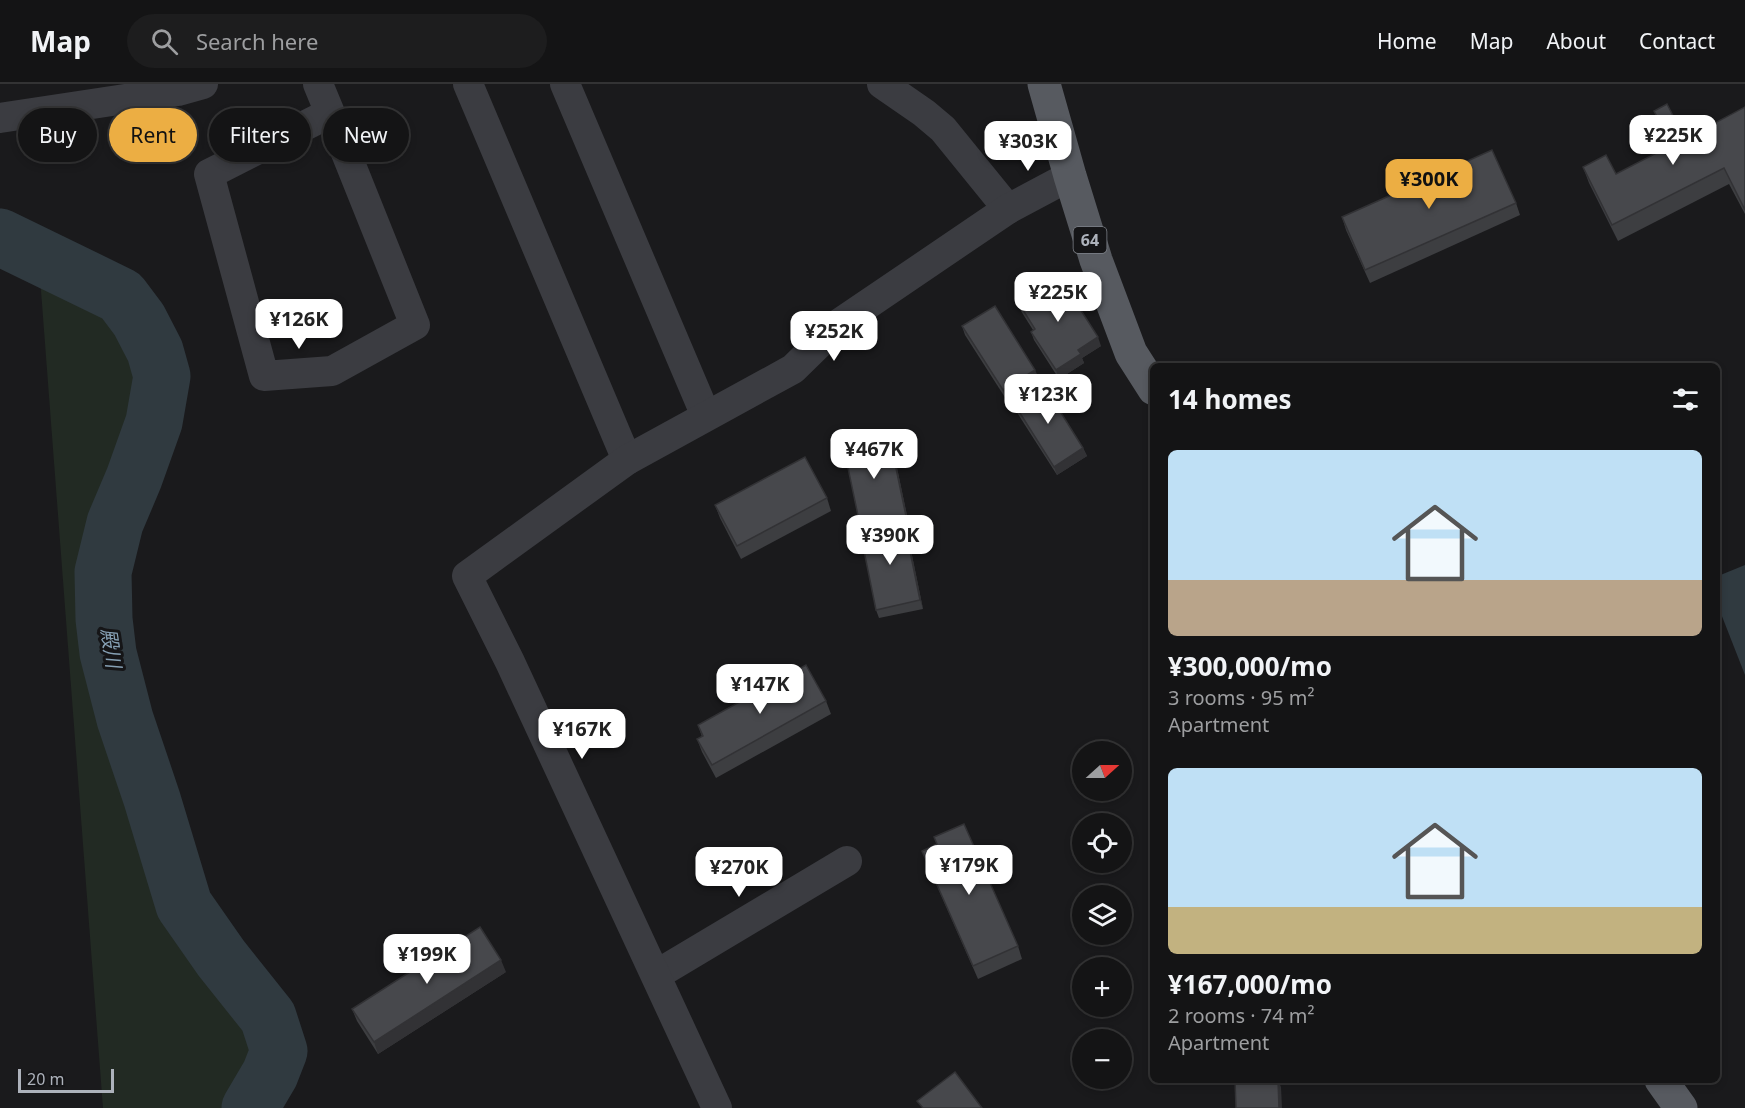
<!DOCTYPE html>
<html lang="en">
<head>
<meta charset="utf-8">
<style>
  body { margin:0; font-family:"Noto Sans","Noto Sans JP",sans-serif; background:#1d1d1e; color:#f1f3f6; height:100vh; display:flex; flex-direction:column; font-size:22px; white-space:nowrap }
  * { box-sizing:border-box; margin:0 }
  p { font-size:20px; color:#9d9ea0 }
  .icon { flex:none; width:33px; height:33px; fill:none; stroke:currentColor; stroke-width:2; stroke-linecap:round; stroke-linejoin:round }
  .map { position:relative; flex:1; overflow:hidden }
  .sheet { position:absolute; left:1150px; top:279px; width:570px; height:720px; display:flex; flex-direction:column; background:#141415; border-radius:9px; box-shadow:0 3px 9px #0003,0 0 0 2px #333334 }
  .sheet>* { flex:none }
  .hud { position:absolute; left:18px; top:24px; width:570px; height:54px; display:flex; gap:12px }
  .needle { width:39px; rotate:69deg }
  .tools { position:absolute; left:1072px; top:657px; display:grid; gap:12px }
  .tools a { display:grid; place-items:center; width:60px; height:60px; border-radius:50%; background:#141415; box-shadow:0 3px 9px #0003,0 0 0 2px #333334; font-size:30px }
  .scale { position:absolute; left:18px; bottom:15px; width:96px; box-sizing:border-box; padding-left:6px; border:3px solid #adb2bb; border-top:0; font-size:16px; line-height:21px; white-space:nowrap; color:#adb2bb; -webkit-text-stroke:4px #151517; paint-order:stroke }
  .price { position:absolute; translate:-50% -51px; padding:0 14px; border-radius:12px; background:#fff; color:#222; font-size:20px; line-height:39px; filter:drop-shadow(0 2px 3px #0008) }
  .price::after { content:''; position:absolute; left:50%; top:36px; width:18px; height:14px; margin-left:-9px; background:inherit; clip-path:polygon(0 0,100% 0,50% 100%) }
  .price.on { background:#ecae43; color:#111 }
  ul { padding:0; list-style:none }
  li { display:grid; align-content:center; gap:12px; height:318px; padding:0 18px }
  li span { display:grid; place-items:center; height:186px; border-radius:9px; color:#555 }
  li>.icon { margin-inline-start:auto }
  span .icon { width:108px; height:108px; fill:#fffc; stroke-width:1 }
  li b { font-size:26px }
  h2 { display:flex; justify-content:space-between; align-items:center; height:72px; padding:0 18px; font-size:26px }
  .chip { padding:0 21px; border-radius:27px; background:#141415; box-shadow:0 3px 9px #0003,0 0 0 2px #333334; font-size:21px; line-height:54px }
  .chip.on { background:#ecae43; color:#111 }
  header { display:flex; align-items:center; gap:36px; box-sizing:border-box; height:84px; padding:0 30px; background:#141415; border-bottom:2px solid #333334 }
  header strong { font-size:28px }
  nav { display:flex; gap:33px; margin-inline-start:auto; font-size:21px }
  .search { width:420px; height:54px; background:#1d1d1e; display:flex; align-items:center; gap:15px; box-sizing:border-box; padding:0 21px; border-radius:33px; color:#9d9ea0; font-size:22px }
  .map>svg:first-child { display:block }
</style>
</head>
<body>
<header>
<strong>Map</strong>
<div class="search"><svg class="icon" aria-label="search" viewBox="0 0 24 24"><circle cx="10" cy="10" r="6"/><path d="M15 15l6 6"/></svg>Search here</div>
<nav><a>Home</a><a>Map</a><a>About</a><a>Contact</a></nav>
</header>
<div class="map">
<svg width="1745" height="1024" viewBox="0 0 1745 1024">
  <rect width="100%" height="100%" fill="#1a1a1c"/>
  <path fill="#222a23" d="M 39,180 L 99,219 L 122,237 L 141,257 L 147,273 L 149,287 L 138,333 L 102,427 L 85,527 L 89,563 L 122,662 L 137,722 L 152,768 L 173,821 L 193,857 L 251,931 L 264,962 L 255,987 L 230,1024 L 103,1024 Z"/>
  <path fill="#303a40" d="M 1745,481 L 1745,591 L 1718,522 L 1718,492 Z"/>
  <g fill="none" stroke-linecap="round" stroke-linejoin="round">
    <path stroke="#303a40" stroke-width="57" d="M 0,153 L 121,212 L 139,236 L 155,267 L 162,292 L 154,338 L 134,394 L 115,439 L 103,488 L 104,535 L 108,569 L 125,635 L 152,715 L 184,821 L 221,874 L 268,933 L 279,967 L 270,990 L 250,1024"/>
    <g stroke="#3b3c41" stroke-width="30">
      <path d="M 318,0 L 330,29 L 415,241 L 332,287 L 264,292 L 209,90 L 330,29"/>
      <path d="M 468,0 L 627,376"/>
      <path d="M 565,0 L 706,332"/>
      <path d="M 882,0 L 924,29 L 943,45 L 1008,125"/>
      <path d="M 0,34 L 178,7 L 203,0"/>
      <path d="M 656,891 L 847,777"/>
      <path d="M 717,1024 L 510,578 L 467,492 L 627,376 L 793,285 L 840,239 L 1008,125 L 1070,92"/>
    </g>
    <g stroke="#575a60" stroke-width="33">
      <path d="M 1044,0 L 1070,92 L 1096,176 L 1131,269 L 1154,305"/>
      <path d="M 1661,996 L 1681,1024"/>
    </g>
  </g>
  <g fill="#3d3e41">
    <path d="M 1745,23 L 1745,130 L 1729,100 L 1618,157 L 1589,99 L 1583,83 L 1616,90 L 1670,62 L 1660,42 L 1654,27 L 1685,55 Z"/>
    <path d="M 1516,119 L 1520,131 L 1370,199 L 1346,146 L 1342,133 Z"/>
    <path d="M 1018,218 L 1101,262 L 1082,274 L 1084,279 L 1059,295 L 1034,256 L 1031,248 L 1033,246 L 1021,227 Z"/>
    <path d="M 962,242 L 1039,294 L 1006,315 L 965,251 Z"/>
    <path d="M 1013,318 L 1083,364 L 1087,372 L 1057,391 L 1016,327 Z"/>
    <path d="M 889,351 L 892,360 L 909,441 L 905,441 L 907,447 L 923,525 L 879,534 L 876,526 L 862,446 L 860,441 Z"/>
    <path d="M 827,414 L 831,427 L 741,475 L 720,434 L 715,421 Z"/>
    <path d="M 826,617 L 831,630 L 716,694 L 702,668 L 697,655 L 702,653 L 698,641 Z"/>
    <path d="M 922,767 L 1018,862 L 1022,875 L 978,895 L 927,779 Z"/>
    <path d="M 506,888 L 378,970 L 357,937 L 352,925 Z"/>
  </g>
  <g fill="#323235">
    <path d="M 1098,253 L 1101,262 L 1082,274 L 1084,279 L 1059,295 L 1056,286 L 1078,266 Z"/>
    <path d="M 1035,286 L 1039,294 L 1006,315 L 1003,306 Z"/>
    <path d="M 889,351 L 892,360 L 909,441 L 906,432 Z"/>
    <path d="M 1083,364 L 1087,372 L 1057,391 L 1054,383 Z"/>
    <path d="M 904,438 L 907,447 L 923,525 L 920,516 Z"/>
    <path d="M 501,876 L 506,888 L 378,970 L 374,958 Z"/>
    <path d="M 1278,996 L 1281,1003 L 1282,1024 L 1279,1024 Z"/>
  </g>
  <g fill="#47484c" stroke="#323235" stroke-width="1.5">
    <path d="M 1667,20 L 1685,55 L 1745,23 L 1745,126 L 1724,84 L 1612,141 L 1583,83 L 1606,71 L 1616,90 L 1672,61 L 1654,27 Z"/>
    <path d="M 1492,66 L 1516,119 L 1365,186 L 1342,133 Z"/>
    <path d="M 1059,192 L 1098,253 L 1078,266 L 1081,270 L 1056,286 L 1031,248 L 1035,245 L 1018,218 Z"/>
    <path d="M 995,222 L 1035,286 L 1003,306 L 962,242 Z"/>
    <path d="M 1043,300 L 1083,364 L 1054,383 L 1013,318 Z"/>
    <path d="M 889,351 L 906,432 L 860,441 L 843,360 Z"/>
    <path d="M 805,373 L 827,414 L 737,462 L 715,421 Z"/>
    <path d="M 904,438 L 920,516 L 876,526 L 860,447 Z"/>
    <path d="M 806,581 L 826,617 L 712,681 L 697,655 L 703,652 L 698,641 Z"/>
    <path d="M 964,740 L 1018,862 L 973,882 L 922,767 L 937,760 L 934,753 Z"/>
    <path d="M 480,843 L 501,876 L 374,958 L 352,925 Z"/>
    <path d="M 955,988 L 982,1024 L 923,1024 L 917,1017 Z"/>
    <path d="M 1235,996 L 1278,996 L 1279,1024 L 1236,1024 Z"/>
  </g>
  <g text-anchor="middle" stroke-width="6" stroke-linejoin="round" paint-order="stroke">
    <rect fill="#151517" stroke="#7f838a" stroke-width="1.5" x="1073.5" y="143" width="33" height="26" rx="4.5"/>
    <g font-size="16" font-weight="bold" fill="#adb2bb">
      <text x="1090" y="162">64</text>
    </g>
    <g font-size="20" font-style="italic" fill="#86a0b4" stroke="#151517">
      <text transform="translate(111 564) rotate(81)" y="7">殿川</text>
    </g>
  </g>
</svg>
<div class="tools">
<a><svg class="needle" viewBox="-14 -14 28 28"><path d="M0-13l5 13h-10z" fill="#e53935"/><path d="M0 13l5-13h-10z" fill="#9d9ea0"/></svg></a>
<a><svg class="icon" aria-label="locate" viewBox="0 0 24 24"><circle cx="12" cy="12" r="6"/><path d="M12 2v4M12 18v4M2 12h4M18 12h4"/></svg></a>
<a><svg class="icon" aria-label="layers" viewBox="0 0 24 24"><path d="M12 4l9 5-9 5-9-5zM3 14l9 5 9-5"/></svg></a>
<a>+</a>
<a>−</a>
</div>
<div class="scale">20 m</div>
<b class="price" style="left:1673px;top:82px">¥225K</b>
<b class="price" style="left:1028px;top:88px">¥303K</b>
<b class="price on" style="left:1429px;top:126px">¥300K</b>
<b class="price" style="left:1058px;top:239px">¥225K</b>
<b class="price" style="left:299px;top:266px">¥126K</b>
<b class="price" style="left:834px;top:278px">¥252K</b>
<b class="price" style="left:1048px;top:341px">¥123K</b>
<b class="price" style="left:874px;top:396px">¥467K</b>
<b class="price" style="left:890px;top:482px">¥390K</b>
<b class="price" style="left:760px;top:631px">¥147K</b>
<b class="price" style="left:582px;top:676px">¥167K</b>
<b class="price" style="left:969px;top:812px">¥179K</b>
<b class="price" style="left:739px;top:814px">¥270K</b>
<b class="price" style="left:427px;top:901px">¥199K</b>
<div class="hud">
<a class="chip">Buy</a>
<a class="chip on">Rent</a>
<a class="chip">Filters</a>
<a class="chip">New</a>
</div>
<section class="sheet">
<h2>14 homes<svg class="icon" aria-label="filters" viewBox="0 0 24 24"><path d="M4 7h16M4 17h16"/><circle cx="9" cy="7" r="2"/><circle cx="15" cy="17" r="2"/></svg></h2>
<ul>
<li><span style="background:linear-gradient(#bfe0f5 70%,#b9a48a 0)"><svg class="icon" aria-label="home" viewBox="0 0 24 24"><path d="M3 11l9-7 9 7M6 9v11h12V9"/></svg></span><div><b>¥300,000/mo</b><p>3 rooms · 95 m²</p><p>Apartment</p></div></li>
<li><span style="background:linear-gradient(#bfe0f5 75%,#c2b280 0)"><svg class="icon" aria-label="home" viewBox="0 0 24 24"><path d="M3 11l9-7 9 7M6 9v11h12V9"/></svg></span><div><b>¥167,000/mo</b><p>2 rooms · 74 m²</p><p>Apartment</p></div></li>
</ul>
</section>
</div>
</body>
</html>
